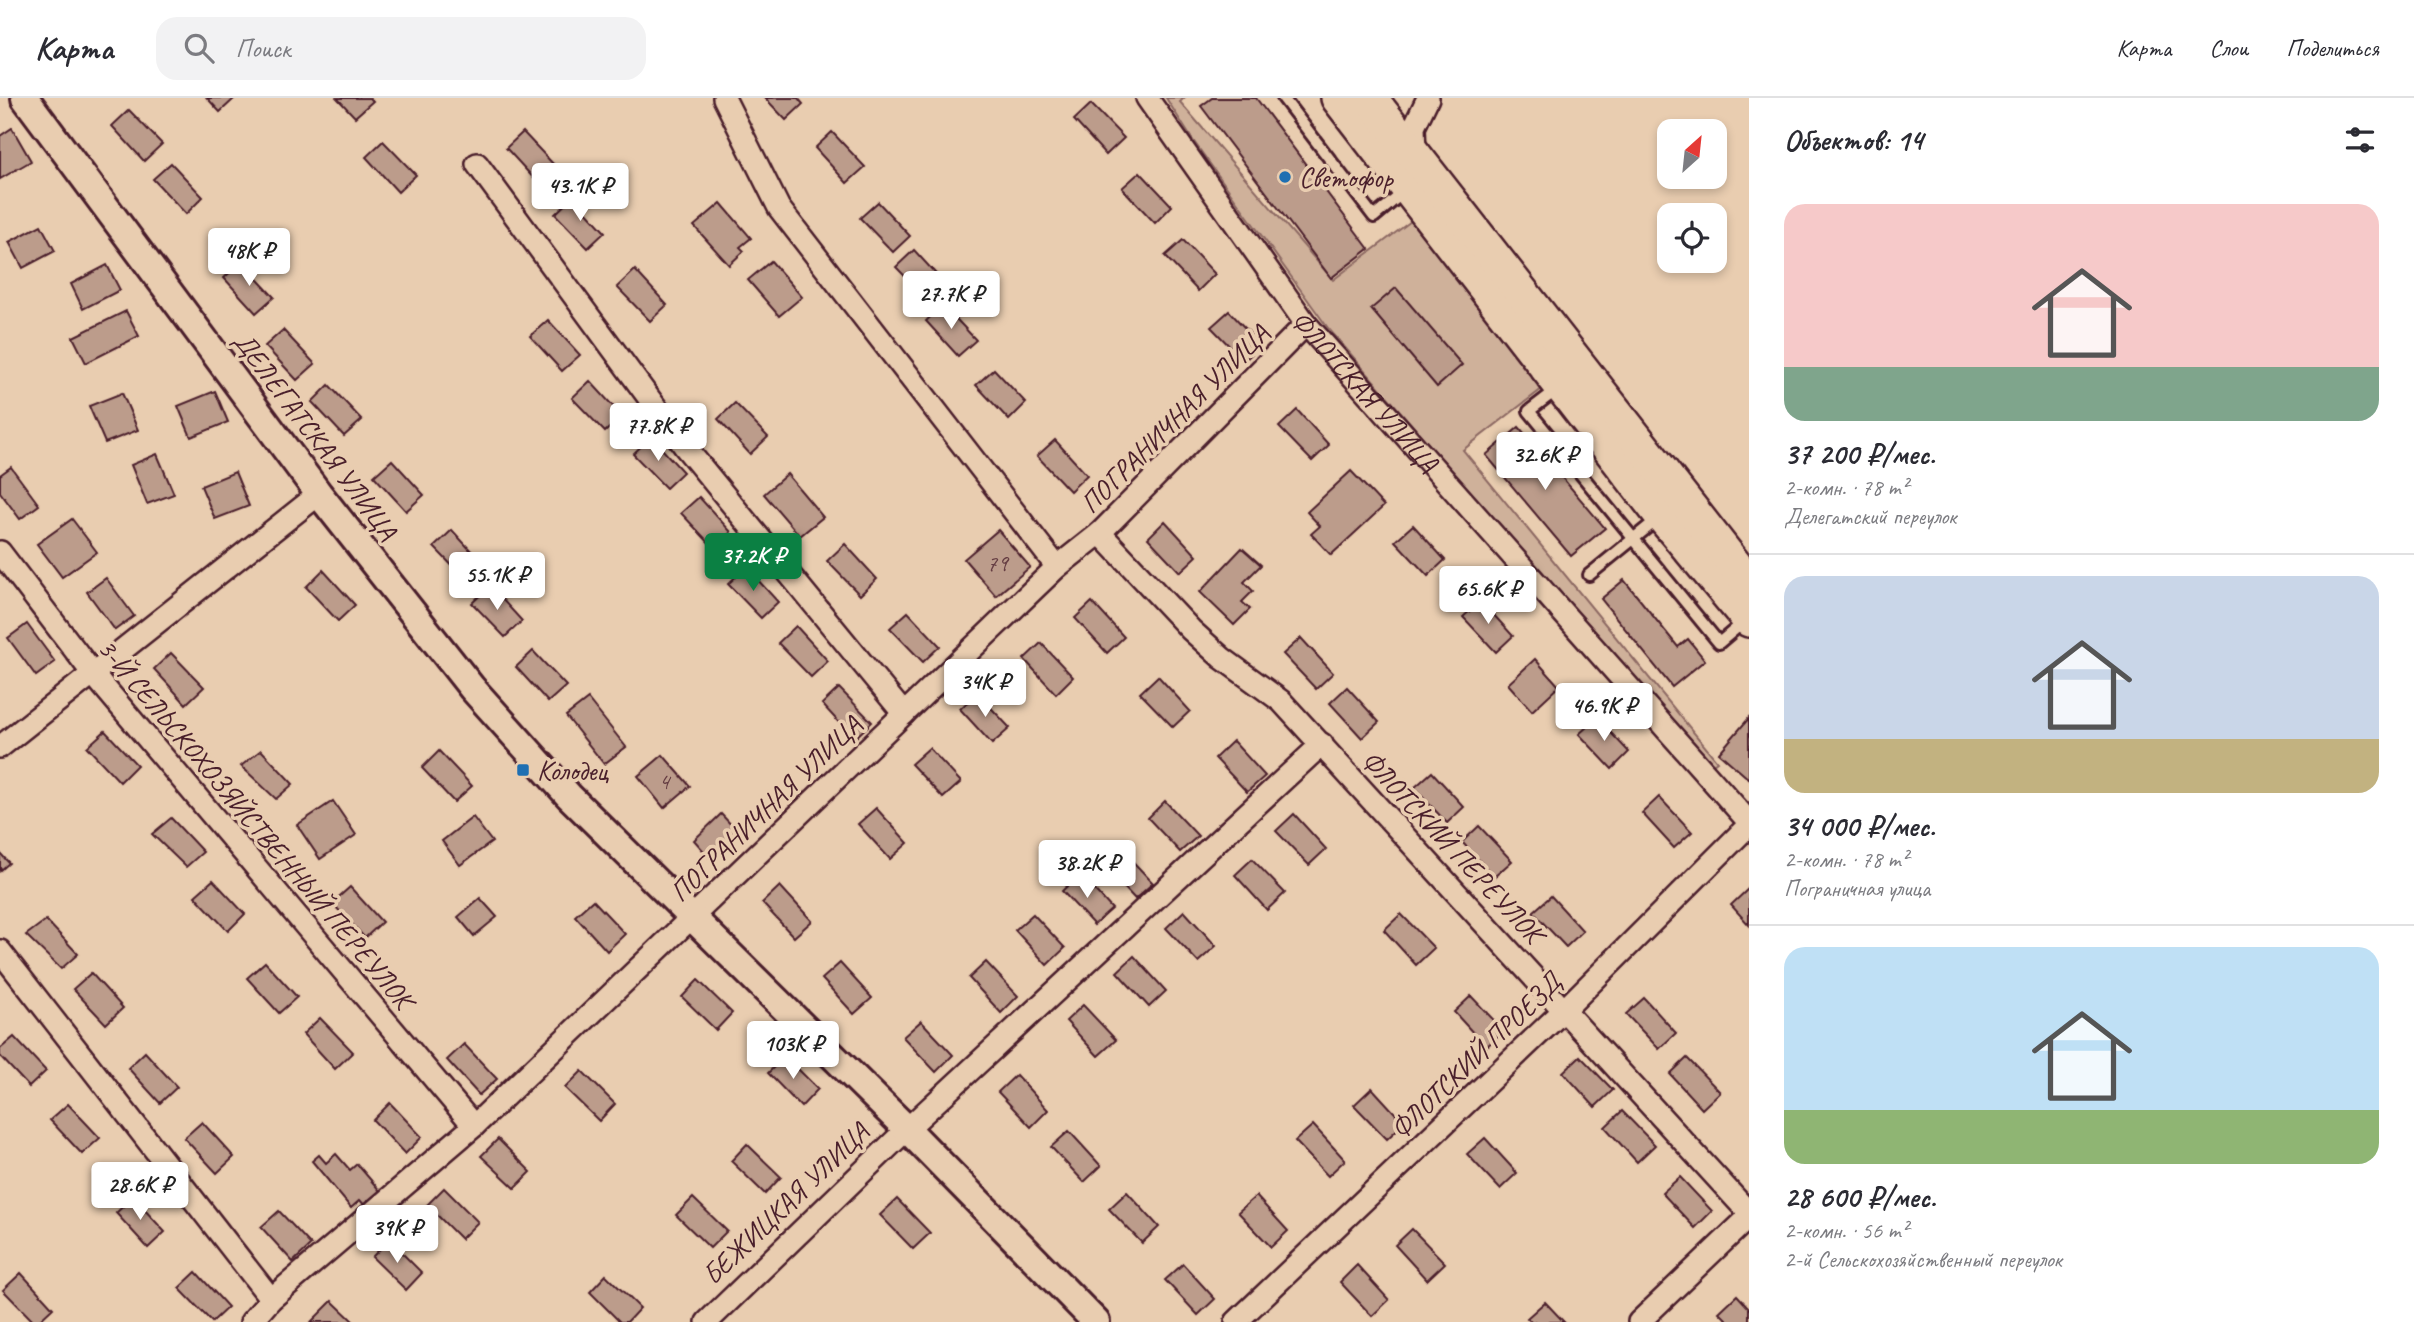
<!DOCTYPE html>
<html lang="ru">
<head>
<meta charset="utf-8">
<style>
  body { margin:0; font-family:Caveat,sans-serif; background:#f2f2f3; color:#2b2b33; height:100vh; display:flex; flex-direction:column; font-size:26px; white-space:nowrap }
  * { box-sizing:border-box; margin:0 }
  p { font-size:23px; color:#7c7c81 }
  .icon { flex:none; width:38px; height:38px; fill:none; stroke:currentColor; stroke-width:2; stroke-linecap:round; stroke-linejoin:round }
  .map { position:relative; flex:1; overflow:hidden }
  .side { display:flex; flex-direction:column; background:#fff; width:665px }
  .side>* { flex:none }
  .needle { width:46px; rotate:27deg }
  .tools { position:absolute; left:1657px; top:21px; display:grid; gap:14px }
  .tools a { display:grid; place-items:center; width:70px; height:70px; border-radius:14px; background:#fff; box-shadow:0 4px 10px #0003; font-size:35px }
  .price { position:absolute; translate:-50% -60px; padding:0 16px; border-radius:7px; background:#fff; color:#222; font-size:23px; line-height:46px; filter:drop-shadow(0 2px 4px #0008) }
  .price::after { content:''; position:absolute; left:50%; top:42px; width:21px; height:16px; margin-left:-10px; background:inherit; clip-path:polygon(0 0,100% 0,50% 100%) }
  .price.selected { background:#0b8043; color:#fff }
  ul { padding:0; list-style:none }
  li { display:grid; align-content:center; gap:14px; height:371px; padding:0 35px }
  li+li { border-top:2px solid #e1e1e2 }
  li span { display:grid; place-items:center; height:217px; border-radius:21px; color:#555 }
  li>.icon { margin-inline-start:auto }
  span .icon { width:126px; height:126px; fill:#fffc; stroke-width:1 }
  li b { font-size:30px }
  h2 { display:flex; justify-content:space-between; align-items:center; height:84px; padding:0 35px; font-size:30px }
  header { display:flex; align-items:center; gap:42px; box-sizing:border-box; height:98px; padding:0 35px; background:#fff; border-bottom:2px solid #e1e1e2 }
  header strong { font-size:33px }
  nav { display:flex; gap:38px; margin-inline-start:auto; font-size:24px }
  .search { width:490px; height:63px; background:#f2f2f3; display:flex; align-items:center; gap:18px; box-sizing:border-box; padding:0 24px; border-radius:21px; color:#7c7c81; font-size:26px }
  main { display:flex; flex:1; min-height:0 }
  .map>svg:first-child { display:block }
</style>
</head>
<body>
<header>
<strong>Карта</strong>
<div class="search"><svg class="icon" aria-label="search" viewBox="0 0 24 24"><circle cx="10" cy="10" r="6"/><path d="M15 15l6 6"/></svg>Поиск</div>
<nav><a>Карта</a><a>Слои</a><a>Поделиться</a></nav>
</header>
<main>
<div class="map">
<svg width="1749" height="1224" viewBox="0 0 1749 1224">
  <rect width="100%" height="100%" fill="#e9cdb0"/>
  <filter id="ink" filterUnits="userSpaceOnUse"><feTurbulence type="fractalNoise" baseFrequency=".0143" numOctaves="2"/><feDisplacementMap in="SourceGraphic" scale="14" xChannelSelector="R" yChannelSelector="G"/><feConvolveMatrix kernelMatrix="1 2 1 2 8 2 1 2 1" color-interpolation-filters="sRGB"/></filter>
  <g filter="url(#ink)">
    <path fill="#cfb19a" stroke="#8c6862" stroke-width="2" d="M 1166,0 L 1184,0 L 1180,4 L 1333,182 L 1411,123 L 1547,287 L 1463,352 L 1717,663 L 1709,669 L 1328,230 L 1192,41 Z"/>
    <g fill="#bc9c8b" stroke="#4a1f2b" stroke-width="2">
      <path d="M 207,0 L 235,0 L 220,14 Z"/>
      <path d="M 337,0 L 370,0 L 373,3 L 355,19 Z"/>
      <path d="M 765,0 L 798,0 L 803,6 L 786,22 Z"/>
      <path d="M 1212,0 L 1256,0 L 1369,151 L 1331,180 L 1201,8 Z"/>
      <path d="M 1091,6 L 1124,40 L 1106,57 L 1074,22 Z"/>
      <path d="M 129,12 L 162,46 L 144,63 L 112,28 Z"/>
      <path d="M 12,30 L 31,63 L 0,81 L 0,38 Z"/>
      <path d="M 523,34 L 556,69 L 538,85 L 506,50 Z"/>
      <path d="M 832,34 L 865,69 L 847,85 L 815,50 Z"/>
      <path d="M 383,43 L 416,77 L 398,94 L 366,59 Z"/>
      <path d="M 171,65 L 203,99 L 186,116 L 153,81 Z"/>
      <path d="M 1140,74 L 1172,108 L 1155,125 L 1122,90 Z"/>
      <path d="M 573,99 L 605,134 L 588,150 L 555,116 Z"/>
      <path d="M 878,104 L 910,138 L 893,154 L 860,120 Z"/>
      <path d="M 721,105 L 751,140 L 740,149 L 744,153 L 729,167 L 694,128 Z"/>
      <path d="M 41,127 L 55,153 L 23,170 L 9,144 Z"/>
      <path d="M 1183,142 L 1215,176 L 1198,193 L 1165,158 Z"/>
      <path d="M 914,152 L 946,187 L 929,203 L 896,169 Z"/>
      <path d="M 771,163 L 802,199 L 779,218 L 748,182 Z"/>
      <path d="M 241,164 L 274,199 L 256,215 L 224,180 Z"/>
      <path d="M 107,167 L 120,192 L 83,211 L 71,186 Z"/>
      <path d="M 635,172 L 667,207 L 650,223 L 617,189 Z"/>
      <path d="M 1396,190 L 1462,267 L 1437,289 L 1371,211 Z"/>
      <path d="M 943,207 L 976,242 L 958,258 L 926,223 Z"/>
      <path d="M 126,213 L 139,238 L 86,265 L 73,239 Z"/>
      <path d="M 1229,213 L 1261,247 L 1244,263 L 1211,229 Z"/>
      <path d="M 548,222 L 580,257 L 562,273 L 530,238 Z"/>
      <path d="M 283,232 L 315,266 L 297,282 L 265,248 Z"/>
      <path d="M 994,271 L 1026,305 L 1009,322 L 976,287 Z"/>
      <path d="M 590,283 L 622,318 L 605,334 L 572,300 Z"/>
      <path d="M 329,287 L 362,322 L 344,338 L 312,304 Z"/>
      <path d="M 215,293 L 228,324 L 191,339 L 178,308 Z"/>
      <path d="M 122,295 L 138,332 L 105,345 L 89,308 Z"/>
      <path d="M 735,305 L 768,339 L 750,356 L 718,321 Z"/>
      <path d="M 1297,312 L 1329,347 L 1312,363 L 1279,329 Z"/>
      <path d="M 1519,329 L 1605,430 L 1571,458 L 1486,357 Z"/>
      <path d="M 651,339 L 683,374 L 666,390 L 633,356 Z"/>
      <path d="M 1055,342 L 1087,377 L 1070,393 L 1037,358 Z"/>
      <path d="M 157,356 L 174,396 L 147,406 L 131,367 Z"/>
      <path d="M 392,362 L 424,397 L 406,413 L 374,378 Z"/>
      <path d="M 11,369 L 39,407 L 20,421 L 0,394 L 0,377 Z"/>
      <path d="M 1351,373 L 1384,408 L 1331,457 L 1311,436 L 1320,428 L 1307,414 Z"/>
      <path d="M 235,374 L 249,408 L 215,421 L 201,388 Z"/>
      <path d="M 787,376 L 823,419 L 800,438 L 764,396 Z"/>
      <path d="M 699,399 L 731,434 L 714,450 L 681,415 Z"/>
      <path d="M 72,421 L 97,454 L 62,479 L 37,446 Z"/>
      <path d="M 1165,423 L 1197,458 L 1180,474 L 1148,440 Z"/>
      <path d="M 1413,427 L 1445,462 L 1428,478 L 1395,443 Z"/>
      <path d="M 452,432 L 484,467 L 467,483 L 434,449 Z"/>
      <path d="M 998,432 L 1030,469 L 996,498 L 964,461 Z"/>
      <path d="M 845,446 L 877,481 L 860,497 L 827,463 Z"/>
      <path d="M 1242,450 L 1261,467 L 1244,484 L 1253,493 L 1242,504 L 1250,511 L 1234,527 L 1200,494 Z"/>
      <path d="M 746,469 L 778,504 L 761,520 L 728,486 Z"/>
      <path d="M 323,472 L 355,507 L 338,523 L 306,489 Z"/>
      <path d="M 106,480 L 134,518 L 115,532 L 87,494 Z"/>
      <path d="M 1624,482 L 1678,549 L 1688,541 L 1705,562 L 1672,589 L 1601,501 Z"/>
      <path d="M 490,488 L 522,523 L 505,539 L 472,505 Z"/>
      <path d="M 1481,503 L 1513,538 L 1496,554 L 1463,519 Z"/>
      <path d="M 1092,504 L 1124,539 L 1107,555 L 1075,520 Z"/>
      <path d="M 908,514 L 940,548 L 923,564 L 890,530 Z"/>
      <path d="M 27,526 L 55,564 L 36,578 L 8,540 Z"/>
      <path d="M 796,528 L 828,563 L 811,579 L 778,545 Z"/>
      <path d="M 1301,540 L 1333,575 L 1316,591 L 1283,556 Z"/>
      <path d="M 1041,545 L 1073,579 L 1056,596 L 1024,561 Z"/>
      <path d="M 533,553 L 566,588 L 548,604 L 516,569 Z"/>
      <path d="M 171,555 L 204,589 L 186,606 L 154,571 Z"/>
      <path d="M 1535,561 L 1559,588 L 1532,613 L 1508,586 Z"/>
      <path d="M 1158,578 L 1190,613 L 1173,629 L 1140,595 Z"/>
      <path d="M 1347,589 L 1379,624 L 1362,640 L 1330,605 Z"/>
      <path d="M 839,590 L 872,624 L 854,641 L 822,606 Z"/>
      <path d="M 977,595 L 1010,630 L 992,646 L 960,611 Z"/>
      <path d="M 588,601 L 626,649 L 604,666 L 566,618 Z"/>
      <path d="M 1597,620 L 1629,654 L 1612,671 L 1579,636 Z"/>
      <path d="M 1749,620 L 1749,681 L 1719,655 Z"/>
      <path d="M 105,633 L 137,667 L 120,684 L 87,649 Z"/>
      <path d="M 1233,643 L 1265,678 L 1247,694 L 1215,660 Z"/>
      <path d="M 929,650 L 961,684 L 943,700 L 911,666 Z"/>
      <path d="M 261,652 L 293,686 L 276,701 L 241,668 Z"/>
      <path d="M 439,653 L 472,688 L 454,704 L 422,670 Z"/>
      <path d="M 663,657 L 690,688 L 664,710 L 638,678 Z"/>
      <path d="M 1432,674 L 1464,709 L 1447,725 L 1414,690 Z"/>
      <path d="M 1659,699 L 1692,734 L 1674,750 L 1642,715 Z"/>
      <path d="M 333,703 L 356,737 L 320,761 L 297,727 Z"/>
      <path d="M 1165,703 L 1198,738 L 1180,754 L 1148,720 Z"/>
      <path d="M 876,710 L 908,745 L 890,761 L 858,726 Z"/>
      <path d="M 721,716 L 737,733 L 709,759 L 694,742 Z"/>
      <path d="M 1294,716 L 1326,751 L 1309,767 L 1276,733 Z"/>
      <path d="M 473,719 L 492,744 L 460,767 L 442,743 Z"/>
      <path d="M 171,720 L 203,754 L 186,769 L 152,736 Z"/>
      <path d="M 1479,728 L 1512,763 L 1494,779 L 1462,744 Z"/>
      <path d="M 1120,750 L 1153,785 L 1135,801 L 1103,767 Z"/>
      <path d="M 0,755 L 9,765 L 0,773 Z"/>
      <path d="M 1252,761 L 1285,795 L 1267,812 L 1235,777 Z"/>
      <path d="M 1080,776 L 1112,811 L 1094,827 L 1062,793 Z"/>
      <path d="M 213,782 L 245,816 L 228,833 L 195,798 Z"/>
      <path d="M 780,788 L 812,823 L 794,839 L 762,805 Z"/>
      <path d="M 350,789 L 382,824 L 365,840 L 332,805 Z"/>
      <path d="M 1748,791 L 1749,792 L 1749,827 L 1731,807 Z"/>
      <path d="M 1551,798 L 1583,833 L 1566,849 L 1533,814 Z"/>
      <path d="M 480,800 L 497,819 L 474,838 L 458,819 Z"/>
      <path d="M 593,802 L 625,836 L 607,853 L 575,818 Z"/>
      <path d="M 1184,813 L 1216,848 L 1198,864 L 1166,830 Z"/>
      <path d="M 1033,816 L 1065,850 L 1047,867 L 1015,832 Z"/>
      <path d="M 1401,816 L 1434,850 L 1416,867 L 1384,832 Z"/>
      <path d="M 46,822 L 78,856 L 61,871 L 26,837 Z"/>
      <path d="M 1134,858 L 1166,893 L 1149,909 L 1117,874 Z"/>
      <path d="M 265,864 L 297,899 L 279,915 L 247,880 Z"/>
      <path d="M 986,864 L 1018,898 L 1001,915 L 969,880 Z"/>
      <path d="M 840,865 L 872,900 L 854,916 L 822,881 Z"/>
      <path d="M 91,875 L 123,910 L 106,926 L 73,891 Z"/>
      <path d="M 698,882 L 732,915 L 716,932 L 682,899 Z"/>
      <path d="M 1471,898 L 1504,933 L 1486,949 L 1454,914 Z"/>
      <path d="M 1644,900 L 1676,935 L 1659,951 L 1626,916 Z"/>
      <path d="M 1083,907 L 1116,942 L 1098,958 L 1066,923 Z"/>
      <path d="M 320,920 L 353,954 L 335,971 L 303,936 Z"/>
      <path d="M 921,923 L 953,957 L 936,974 L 903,939 Z"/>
      <path d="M 14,939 L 46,973 L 29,989 L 0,958 L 0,951 Z"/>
      <path d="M 464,946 L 497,981 L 479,997 L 447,962 Z"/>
      <path d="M 145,954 L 177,989 L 160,1005 L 128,970 Z"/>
      <path d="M 785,958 L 818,991 L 801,1009 L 768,975 Z"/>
      <path d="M 1580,958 L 1613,992 L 1595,1009 L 1563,974 Z"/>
      <path d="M 1687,960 L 1720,994 L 1702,1011 L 1670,976 Z"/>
      <path d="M 582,973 L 615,1006 L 599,1023 L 565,990 Z"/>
      <path d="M 1016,977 L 1048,1012 L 1031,1029 L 998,994 Z"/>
      <path d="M 1372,990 L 1404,1025 L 1387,1041 L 1354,1007 Z"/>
      <path d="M 390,1005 L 422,1039 L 405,1056 L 373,1022 Z"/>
      <path d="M 68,1006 L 100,1040 L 82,1056 L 50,1022 Z"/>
      <path d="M 1622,1013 L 1655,1047 L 1637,1064 L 1605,1029 Z"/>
      <path d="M 202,1024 L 234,1059 L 217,1075 L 184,1040 Z"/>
      <path d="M 1313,1027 L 1345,1062 L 1328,1078 L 1295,1043 Z"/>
      <path d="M 1069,1033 L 1101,1068 L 1084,1084 L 1051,1049 Z"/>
      <path d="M 1485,1040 L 1517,1075 L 1500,1091 L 1467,1056 Z"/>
      <path d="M 498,1041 L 531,1074 L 515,1090 L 481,1058 Z"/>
      <path d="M 747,1046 L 781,1079 L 765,1096 L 731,1063 Z"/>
      <path d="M 336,1056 L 350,1072 L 357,1066 L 381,1094 L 365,1108 L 360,1102 L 351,1110 L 312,1063 L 319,1057 L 326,1065 Z"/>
      <path d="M 1680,1079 L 1712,1113 L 1695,1130 L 1662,1095 Z"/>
      <path d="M 444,1090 L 478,1124 L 461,1141 L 427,1107 Z"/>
      <path d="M 1127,1094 L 1159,1129 L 1142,1145 L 1109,1111 Z"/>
      <path d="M 1256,1098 L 1288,1133 L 1271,1149 L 1238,1114 Z"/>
      <path d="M 133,1099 L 165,1134 L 148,1150 L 116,1115 Z"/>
      <path d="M 693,1100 L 727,1133 L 710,1150 L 676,1117 Z"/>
      <path d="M 897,1101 L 930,1135 L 913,1151 L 880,1117 Z"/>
      <path d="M 279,1113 L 311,1147 L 293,1164 L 261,1129 Z"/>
      <path d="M 1412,1131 L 1445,1165 L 1427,1182 L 1395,1147 Z"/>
      <path d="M 389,1142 L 422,1175 L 406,1192 L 372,1159 Z"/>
      <path d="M 1183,1166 L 1215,1201 L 1198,1217 L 1165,1182 Z"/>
      <path d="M 1357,1167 L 1389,1202 L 1372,1218 L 1340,1184 Z"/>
      <path d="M 196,1174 L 228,1209 L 212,1224 L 179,1190 Z"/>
      <path d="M 21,1175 L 53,1210 L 38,1224 L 34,1224 L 3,1192 Z"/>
      <path d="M 606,1177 L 640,1210 L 627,1224 L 620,1224 L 590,1194 Z"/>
      <path d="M 1737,1197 L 1749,1210 L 1749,1224 L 1729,1224 L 1719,1214 Z"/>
      <path d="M 332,1203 L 354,1224 L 311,1224 Z"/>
      <path d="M 1545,1204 L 1564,1224 L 1531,1224 L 1527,1220 Z"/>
    </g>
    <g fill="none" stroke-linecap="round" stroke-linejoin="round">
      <g stroke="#4a1f2b" stroke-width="16">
        <g id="service">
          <path d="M 1283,0 L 1374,119 L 1405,93"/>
          <path d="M 1559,290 L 1529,313 L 1719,545 L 1746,522"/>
          <path d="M 1589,477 L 1659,420"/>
        </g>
      </g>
      <g stroke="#4a1f2b" stroke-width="26">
        <g id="minor">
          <path d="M 724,0 L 779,110 L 1057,469"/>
          <path id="s1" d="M 1147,0 L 1306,226 L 1749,724"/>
          <path d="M 1415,55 L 1414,29 L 1428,0"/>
          <path d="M 477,66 L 685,349 L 904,616"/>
          <path d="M 1100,435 L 1191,532 L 1222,560 L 1281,603 L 1749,1115"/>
          <path d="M 0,454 L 94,577 L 474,1028"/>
          <path d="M 0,649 L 319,396"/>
          <path d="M 0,853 L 271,1201"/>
          <path d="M 251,1224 L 271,1201 L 474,1028 L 1057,469 L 1100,435 L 1306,226"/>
          <path d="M 707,1224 L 907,1031 L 1322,646"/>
          <path d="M 1236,1224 L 1565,911 L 1749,727"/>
          <path d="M 1639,1224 L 1749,1119"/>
        </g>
      </g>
      <g stroke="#4a1f2b" stroke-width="32">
        <path id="tertiary" d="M 25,0 L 319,396 L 472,590 L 569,698 L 907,1031 L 1096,1224"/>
      </g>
      <g stroke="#4a1f2b" stroke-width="38">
        <g id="primary">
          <path d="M 1338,0 L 1657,412 L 1749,522"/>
          <path d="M 1370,0 L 1749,485"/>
        </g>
      </g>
      <use href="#service" stroke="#e9cdb0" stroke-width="10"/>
      <use href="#minor" stroke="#e9cdb0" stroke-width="21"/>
      <use href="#tertiary" stroke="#e9cdb0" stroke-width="26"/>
      <use href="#primary" stroke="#e9cdb0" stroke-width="33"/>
    </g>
  </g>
  <g fill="#1f6fb2" stroke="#e9cdb0" stroke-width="2.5">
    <circle cx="1285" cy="79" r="7"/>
    <rect x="516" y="665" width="14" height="14" rx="3.5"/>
  </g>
  <g text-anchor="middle" stroke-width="7" stroke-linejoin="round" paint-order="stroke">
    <g font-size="24" fill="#663e43">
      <text x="997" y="473">79</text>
      <text x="664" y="691">4</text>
    </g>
    <g font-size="28" fill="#4a1f2b" stroke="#e9cdb0" text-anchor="start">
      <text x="1299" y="89">Светофор</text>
      <text x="537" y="682">Колодец</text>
    </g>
    <g font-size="28" fill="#4a1f2b" stroke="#e9cdb0">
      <text dy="10" stroke="none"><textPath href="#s1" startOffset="366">ФЛОТСКАЯ УЛИЦА</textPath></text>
      <text transform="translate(1174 320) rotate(-45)" y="10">ПОГРАНИЧНАЯ УЛИЦА</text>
      <text transform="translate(316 337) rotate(53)" y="10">ДЕЛЕГАТСКАЯ УЛИЦА</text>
      <text transform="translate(765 710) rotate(-44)" y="10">ПОГРАНИЧНАЯ УЛИЦА</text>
      <text transform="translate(256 725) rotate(50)" y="10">3-Й СЕЛЬСКОХОЗЯЙСТВЕННЫЙ ПЕРЕУЛОК</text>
      <text transform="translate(1453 748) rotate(47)" y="10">ФЛОТСКИЙ ПЕРЕУЛОК</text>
      <text transform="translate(1475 957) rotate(-44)" y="10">ФЛОТСКИЙ ПРОЕЗД</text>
      <text transform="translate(785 1105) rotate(-44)" y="10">БЕЖИЦКАЯ УЛИЦА</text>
    </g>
  </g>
</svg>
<div class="tools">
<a><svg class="needle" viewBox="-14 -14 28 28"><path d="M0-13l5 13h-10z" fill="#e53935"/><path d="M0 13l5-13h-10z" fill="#7c7c81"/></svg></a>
<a><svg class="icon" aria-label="locate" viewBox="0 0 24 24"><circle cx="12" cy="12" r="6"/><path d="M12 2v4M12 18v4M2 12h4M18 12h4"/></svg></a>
</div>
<b class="price" style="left:580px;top:125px">43.1K ₽</b>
<b class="price" style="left:249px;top:190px">48K ₽</b>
<b class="price" style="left:951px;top:233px">27.7K ₽</b>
<b class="price" style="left:658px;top:365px">77.8K ₽</b>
<b class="price" style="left:1545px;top:394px">32.6K ₽</b>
<b class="price selected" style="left:753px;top:495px">37.2K ₽</b>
<b class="price" style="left:497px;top:514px">55.1K ₽</b>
<b class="price" style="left:1488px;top:528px">65.6K ₽</b>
<b class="price" style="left:985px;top:621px">34K ₽</b>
<b class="price" style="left:1604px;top:645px">46.9K ₽</b>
<b class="price" style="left:1087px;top:802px">38.2K ₽</b>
<b class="price" style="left:793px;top:983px">103K ₽</b>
<b class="price" style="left:140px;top:1124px">28.6K ₽</b>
<b class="price" style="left:397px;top:1167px">39K ₽</b>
</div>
<section class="side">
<h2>Объектов: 14<svg class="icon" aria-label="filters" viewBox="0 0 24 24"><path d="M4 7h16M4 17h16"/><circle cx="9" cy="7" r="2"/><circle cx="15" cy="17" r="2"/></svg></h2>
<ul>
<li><span style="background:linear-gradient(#f6c9c9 75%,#7fa58c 0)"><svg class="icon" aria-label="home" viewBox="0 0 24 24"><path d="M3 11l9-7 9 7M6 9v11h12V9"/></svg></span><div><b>37 200 ₽/мес.</b><p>2-комн. · 78 m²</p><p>Делегатский переулок</p></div></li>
<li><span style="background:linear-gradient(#c9d6e8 75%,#c2b280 0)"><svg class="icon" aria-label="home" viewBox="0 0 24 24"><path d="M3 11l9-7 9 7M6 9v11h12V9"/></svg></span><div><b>34 000 ₽/мес.</b><p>2-комн. · 78 m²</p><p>Пограничная улица</p></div></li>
<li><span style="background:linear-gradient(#bfe0f5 75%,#8fb573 0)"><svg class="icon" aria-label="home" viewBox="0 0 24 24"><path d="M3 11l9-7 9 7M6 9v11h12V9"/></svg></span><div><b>28 600 ₽/мес.</b><p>2-комн. · 56 m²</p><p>2-й Сельскохозяйственный переулок</p></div></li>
</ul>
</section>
</main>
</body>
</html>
